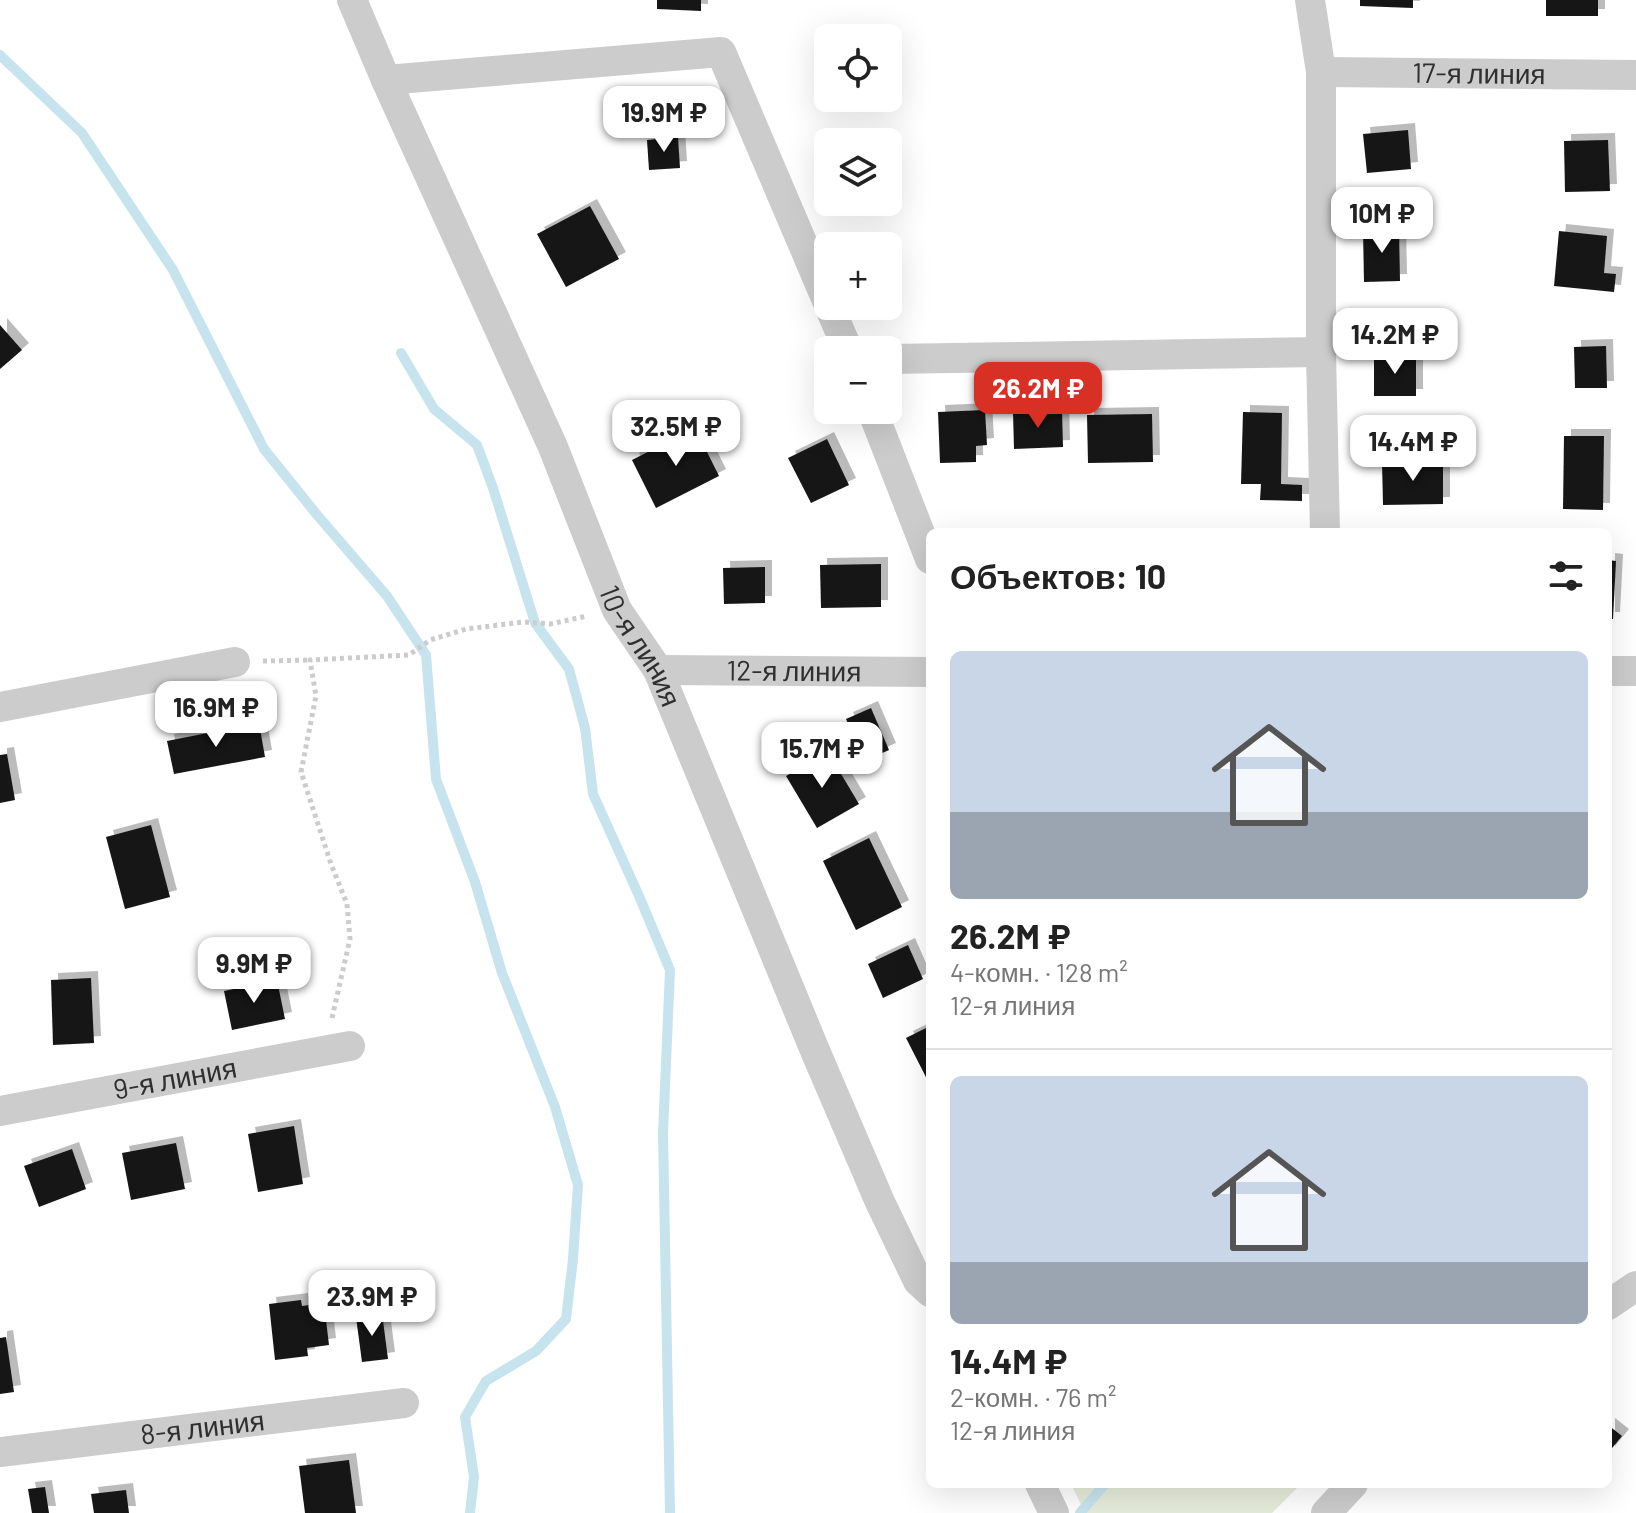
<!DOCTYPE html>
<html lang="ru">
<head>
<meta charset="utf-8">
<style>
  body { margin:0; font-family:Barlow,sans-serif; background:#f6f6f6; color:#222; height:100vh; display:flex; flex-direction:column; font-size:30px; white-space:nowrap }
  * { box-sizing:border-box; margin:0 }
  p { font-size:26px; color:#767676 }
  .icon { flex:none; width:44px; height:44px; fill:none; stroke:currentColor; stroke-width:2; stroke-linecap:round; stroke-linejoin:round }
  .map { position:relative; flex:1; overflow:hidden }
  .panel { position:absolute; left:926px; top:528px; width:686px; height:960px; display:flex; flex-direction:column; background:#fff; border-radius:12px; box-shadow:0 8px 32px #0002 }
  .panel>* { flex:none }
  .controls { position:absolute; left:814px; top:24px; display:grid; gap:16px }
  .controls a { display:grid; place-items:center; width:88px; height:88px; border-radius:12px; background:#fff; box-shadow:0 8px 32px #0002; font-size:40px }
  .price { position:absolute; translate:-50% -68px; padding:0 18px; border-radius:16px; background:#fff; color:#222; font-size:26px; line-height:52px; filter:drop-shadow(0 2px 4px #0008) }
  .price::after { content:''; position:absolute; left:50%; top:48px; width:24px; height:18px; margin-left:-12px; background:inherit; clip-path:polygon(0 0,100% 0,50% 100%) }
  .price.active { background:#d93025; color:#fff }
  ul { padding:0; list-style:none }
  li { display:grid; align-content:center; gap:16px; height:424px; padding:0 24px }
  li+li { border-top:2px solid #e0e0e0 }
  li span { display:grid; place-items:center; height:248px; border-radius:12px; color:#555 }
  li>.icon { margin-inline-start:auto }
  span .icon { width:144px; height:144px; fill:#fffc; stroke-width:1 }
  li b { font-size:34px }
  h2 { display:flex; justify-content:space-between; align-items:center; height:96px; padding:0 24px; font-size:34px }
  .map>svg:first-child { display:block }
</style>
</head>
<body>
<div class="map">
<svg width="1636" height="1513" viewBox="0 0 1636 1513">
  <defs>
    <filter id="shadow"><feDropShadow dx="7" dy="-7" stdDeviation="0" flood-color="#0004"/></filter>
  </defs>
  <rect width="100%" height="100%" fill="#fff"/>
  <path fill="#e7eddc" d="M 1071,1484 L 1301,1484 L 1272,1513 L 1085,1513 Z"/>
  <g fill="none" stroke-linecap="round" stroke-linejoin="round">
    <g stroke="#c7e4ee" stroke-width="10">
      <path d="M 0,55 L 82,133 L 173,270 L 264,449 L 318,516 L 387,596 L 426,655 L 436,779 L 475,882 L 502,973 L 555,1107 L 578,1185 L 573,1259 L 566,1319 L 536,1351 L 486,1381 L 465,1417 L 474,1477 L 470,1513"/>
      <path d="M 401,353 L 434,409 L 477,445 L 493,488 L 535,623 L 569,669 L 585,728 L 593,794 L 639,896 L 670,970 L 663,1133 L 670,1513"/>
      <path d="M 1080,1513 L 1105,1484"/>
    </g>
  </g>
  <g fill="#161616" filter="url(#shadow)">
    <path d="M 657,0 L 701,0 L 701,11 L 657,9 Z"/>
    <path d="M 1360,0 L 1413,0 L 1413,8 L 1360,6 Z"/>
    <rect x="1546" y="0" width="52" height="16"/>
    <path d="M 1408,130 L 1411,169 L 1367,173 L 1363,134 Z"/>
    <path d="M 678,137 L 680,168 L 649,170 L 647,140 Z"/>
    <path d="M 1608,140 L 1610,191 L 1565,192 L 1564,141 Z"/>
    <path d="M 590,206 L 619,259 L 566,287 L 537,234 Z"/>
    <path d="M 1399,228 L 1400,281 L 1364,282 L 1363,229 Z"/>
    <path d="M 1559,231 L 1607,236 L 1604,273 L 1616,274 L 1614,292 L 1554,286 Z"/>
    <path d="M 0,325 L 22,350 L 0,369 Z"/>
    <path d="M 1606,346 L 1607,388 L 1575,388 L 1574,347 Z"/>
    <rect x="1374" y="355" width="42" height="41"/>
    <path d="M 985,410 L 987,445 L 976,446 L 976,462 L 940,463 L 938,412 Z"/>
    <path d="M 1062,410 L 1063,447 L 1014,449 L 1013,412 Z"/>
    <path d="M 1243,412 L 1282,413 L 1281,484 L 1302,485 L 1302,501 L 1260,500 L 1261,484 L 1241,484 Z"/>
    <path d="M 1152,414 L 1153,462 L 1088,463 L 1087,415 Z"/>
    <path d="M 695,428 L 719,476 L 656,508 L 632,460 Z"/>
    <path d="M 1564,436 L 1604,436 L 1603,510 L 1563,509 Z"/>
    <path d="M 827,439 L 849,485 L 811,503 L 788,458 Z"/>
    <path d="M 1382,462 L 1443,462 L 1443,504 L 1383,505 Z"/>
    <path d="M 1608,560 L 1616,561 L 1613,619 L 1608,619 Z"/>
    <path d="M 881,564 L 881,607 L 821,608 L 820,565 Z"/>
    <path d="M 765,567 L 765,603 L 724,604 L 723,568 Z"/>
    <path d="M 871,708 L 889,750 L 864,761 L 846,719 Z"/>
    <path d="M 259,723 L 265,757 L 174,774 L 167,741 Z"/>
    <path d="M 828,752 L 859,804 L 817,828 L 786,776 Z"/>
    <path d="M 7,754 L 15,800 L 0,803 L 0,755 Z"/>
    <path d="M 151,825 L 170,897 L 125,909 L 106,837 Z"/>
    <path d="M 869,838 L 902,907 L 856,930 L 823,861 Z"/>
    <path d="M 908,945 L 923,979 L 883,998 L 868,964 Z"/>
    <path d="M 91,978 L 94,1043 L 53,1045 L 51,980 Z"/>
    <path d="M 277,980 L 285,1019 L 232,1030 L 224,991 Z"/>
    <path d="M 930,1026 L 930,1085 L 906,1038 Z"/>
    <path d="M 294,1126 L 303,1184 L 258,1192 L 248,1134 Z"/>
    <path d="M 176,1143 L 185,1189 L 131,1200 L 122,1153 Z"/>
    <path d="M 72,1149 L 86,1189 L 39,1207 L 24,1166 Z"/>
    <path d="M 301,1300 L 302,1306 L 324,1303 L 329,1345 L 307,1348 L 308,1356 L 275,1360 L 269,1304 Z"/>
    <path d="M 382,1313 L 388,1359 L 362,1362 L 356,1317 Z"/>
    <path d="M 6,1337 L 14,1392 L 0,1394 L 0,1338 Z"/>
    <path d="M 1608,1425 L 1622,1436 L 1608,1453 Z"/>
    <path d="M 349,1460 L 356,1513 L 305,1513 L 299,1466 Z"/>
    <path d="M 45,1487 L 49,1513 L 32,1513 L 28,1489 Z"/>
    <path d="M 126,1490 L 129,1513 L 94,1513 L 91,1494 Z"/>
  </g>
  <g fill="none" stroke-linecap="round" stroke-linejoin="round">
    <g stroke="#ccc" stroke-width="5" stroke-dasharray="4 4" stroke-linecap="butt">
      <path d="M 263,661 L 310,660"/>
      <path d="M 332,1018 L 350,939 L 347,904 L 331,864 L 301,772 L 316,696 L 310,660 L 409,655 L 430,640 L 466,629 L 524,622 L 550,624 L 587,616"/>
    </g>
    <g stroke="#ccc" stroke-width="30">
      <path id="s1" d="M 352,0 L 386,80 L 553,447 L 617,610 L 658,670 L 816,1053 L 880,1202 L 918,1281 L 930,1292"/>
      <path d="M 1310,0 L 1321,72 L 1321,352 L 1325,532"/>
      <path id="s2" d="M 1321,72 L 1636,75"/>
      <path d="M 386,80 L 721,52 L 828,303"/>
      <path d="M 829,306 L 848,350"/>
      <path d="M 888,359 L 1321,352"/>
      <path d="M 872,410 L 930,559"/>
      <path id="s3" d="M 658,670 L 930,672"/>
      <path d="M 1608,671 L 1636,671"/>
      <path d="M 0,707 L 235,662"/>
      <path id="s4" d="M 0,1111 L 350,1046"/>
      <path d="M 1608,1305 L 1636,1286"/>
      <path id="s5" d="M 0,1452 L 404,1403"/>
      <path d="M 1040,1484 L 1054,1513"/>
      <path d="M 1326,1513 L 1353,1484"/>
    </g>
  </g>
  <g text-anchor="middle" stroke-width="8" stroke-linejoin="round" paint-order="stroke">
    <g font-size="28" fill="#2f2f2f" stroke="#fff">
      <text dy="10" stroke="none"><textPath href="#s2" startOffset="158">17-я линия</textPath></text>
      <text dy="10" stroke="none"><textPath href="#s1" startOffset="708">10-я линия</textPath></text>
      <text dy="10" stroke="none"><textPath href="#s3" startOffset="136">12-я линия</textPath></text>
      <text dy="10" stroke="none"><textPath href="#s4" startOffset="178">9-я линия</textPath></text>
      <text dy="10" stroke="none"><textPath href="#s5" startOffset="204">8-я линия</textPath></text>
    </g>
  </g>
</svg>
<div class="controls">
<a><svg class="icon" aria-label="locate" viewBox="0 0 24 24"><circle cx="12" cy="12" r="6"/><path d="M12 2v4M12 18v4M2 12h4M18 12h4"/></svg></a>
<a><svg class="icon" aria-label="layers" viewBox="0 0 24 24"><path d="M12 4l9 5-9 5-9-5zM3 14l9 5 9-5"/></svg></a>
<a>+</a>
<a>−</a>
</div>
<b class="price" style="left:664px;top:154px">19.9M ₽</b>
<b class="price" style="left:1382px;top:255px">10M ₽</b>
<b class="price" style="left:1395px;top:376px">14.2M ₽</b>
<b class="price active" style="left:1038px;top:430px">26.2M ₽</b>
<b class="price" style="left:676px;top:468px">32.5M ₽</b>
<b class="price" style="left:1413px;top:483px">14.4M ₽</b>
<b class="price" style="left:216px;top:749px">16.9M ₽</b>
<b class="price" style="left:822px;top:790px">15.7M ₽</b>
<b class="price" style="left:254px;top:1005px">9.9M ₽</b>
<b class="price" style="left:372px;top:1338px">23.9M ₽</b>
<section class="panel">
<h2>Объектов: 10<svg class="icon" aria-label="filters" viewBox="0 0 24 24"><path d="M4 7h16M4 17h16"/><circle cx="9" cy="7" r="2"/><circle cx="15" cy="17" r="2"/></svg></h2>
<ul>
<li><span style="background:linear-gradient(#c9d6e8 65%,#9aa5b1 0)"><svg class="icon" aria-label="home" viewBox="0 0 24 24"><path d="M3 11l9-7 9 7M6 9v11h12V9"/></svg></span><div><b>26.2M ₽</b><p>4-комн. · 128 m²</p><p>12-я линия</p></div></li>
<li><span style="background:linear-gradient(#c9d6e8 75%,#9aa5b1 0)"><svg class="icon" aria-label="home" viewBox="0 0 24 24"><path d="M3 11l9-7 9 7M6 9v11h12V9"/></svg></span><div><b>14.4M ₽</b><p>2-комн. · 76 m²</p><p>12-я линия</p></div></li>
</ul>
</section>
</div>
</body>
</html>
